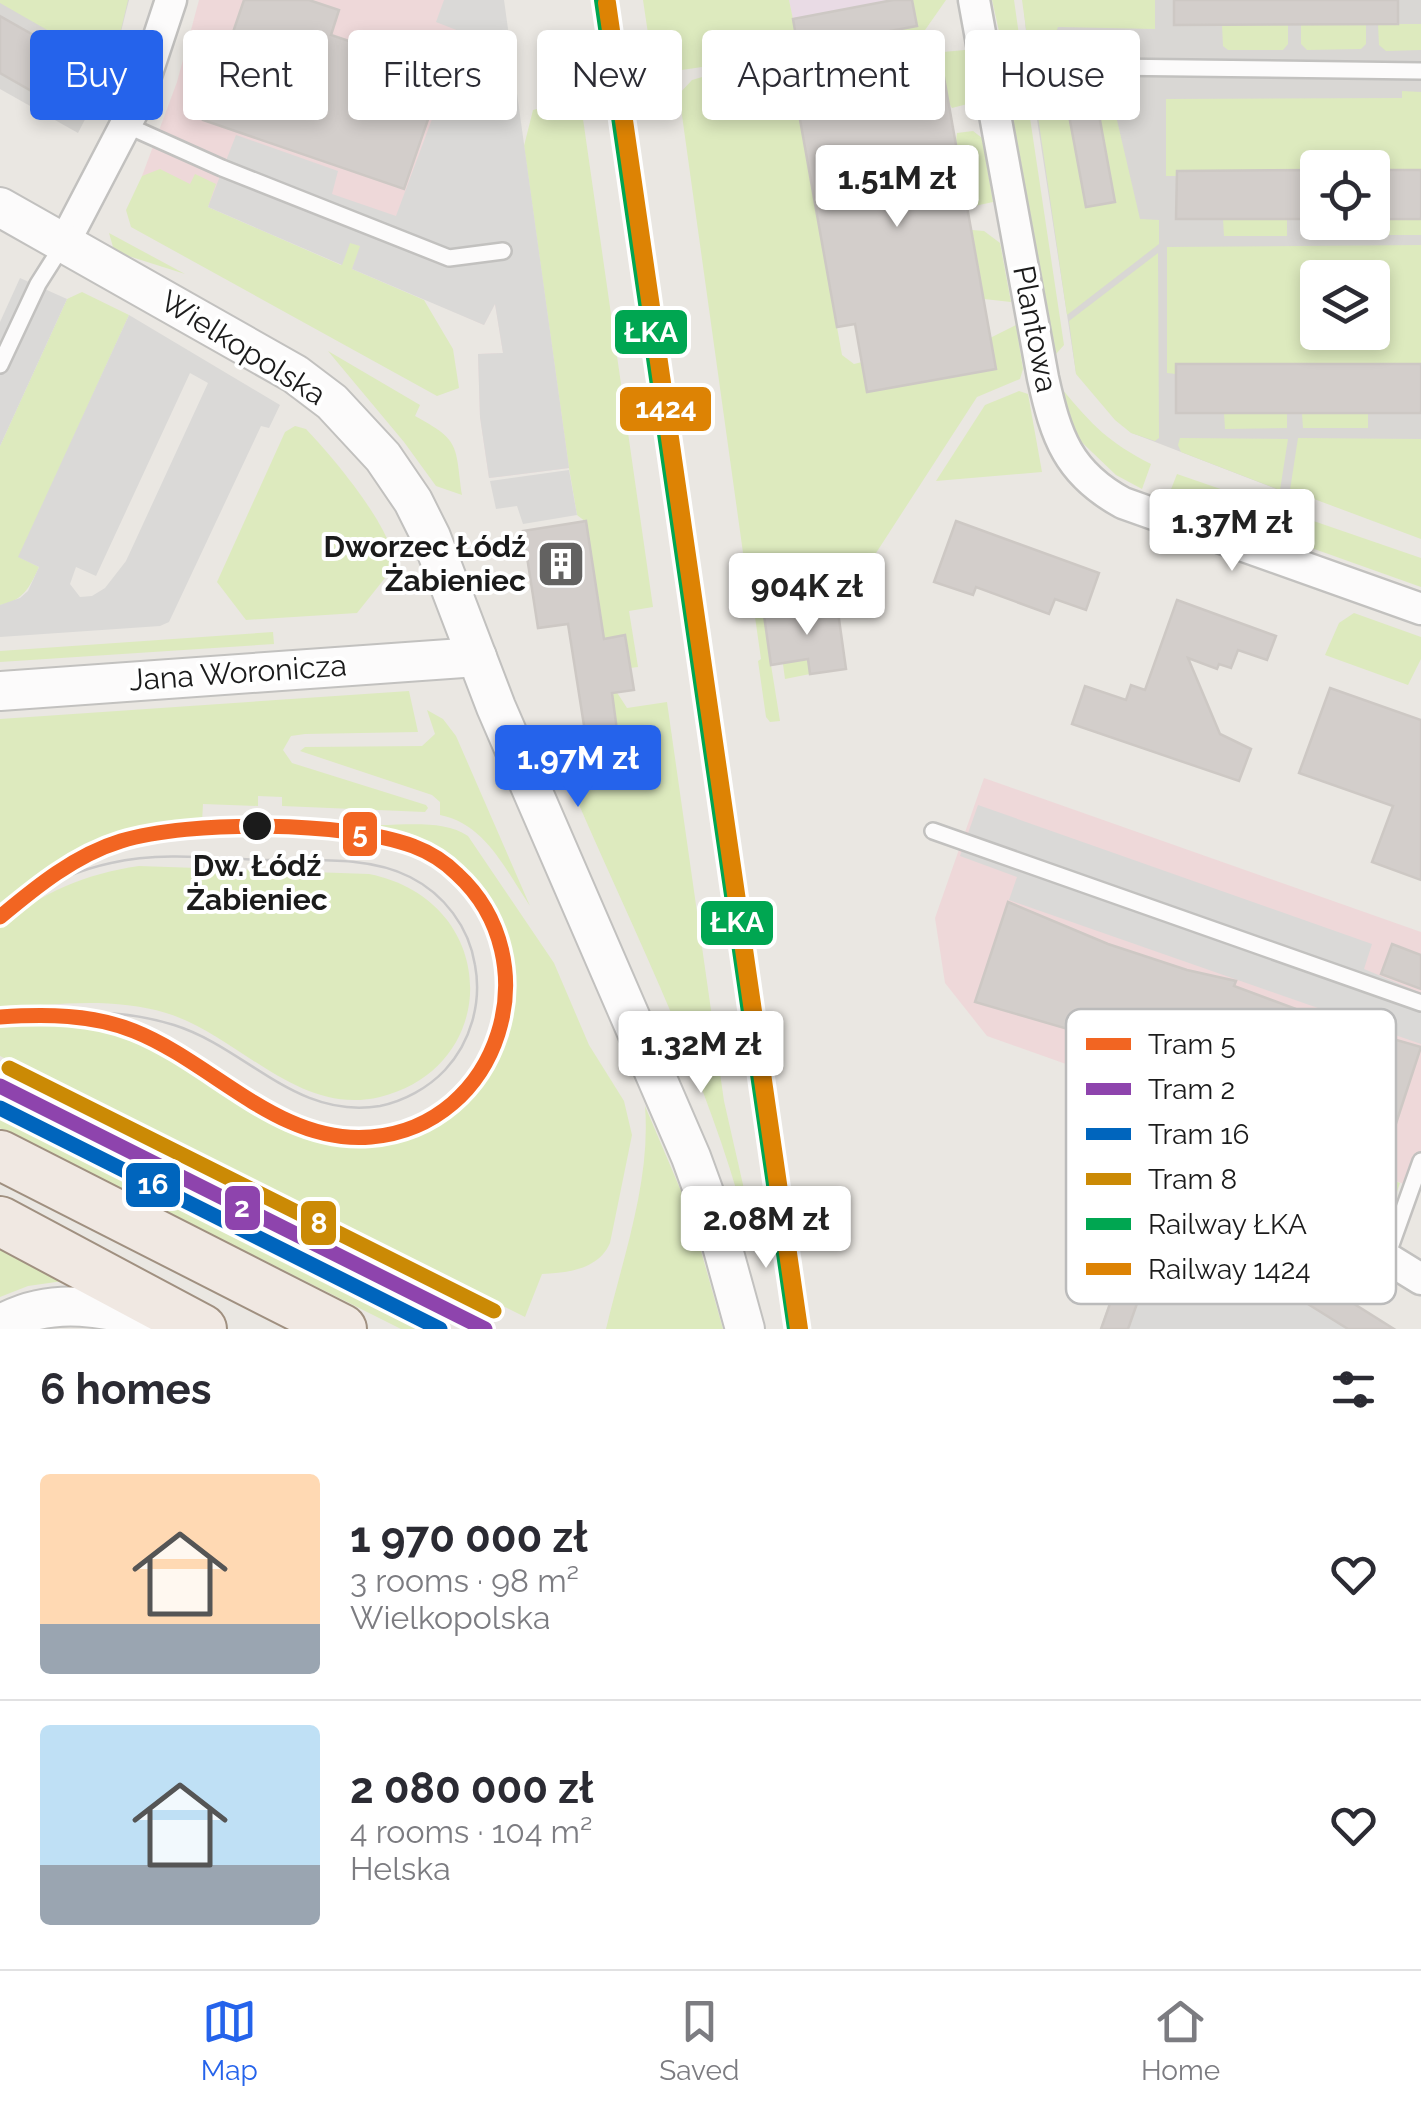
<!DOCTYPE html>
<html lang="en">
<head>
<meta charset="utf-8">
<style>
  body { margin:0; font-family:Raleway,sans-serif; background:#f2f2f3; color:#2b2b33; height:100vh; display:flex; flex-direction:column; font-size:38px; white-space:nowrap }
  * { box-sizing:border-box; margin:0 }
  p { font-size:32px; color:#7c7c81 }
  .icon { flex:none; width:55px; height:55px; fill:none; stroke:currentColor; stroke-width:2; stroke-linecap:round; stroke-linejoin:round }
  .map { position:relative; height:1329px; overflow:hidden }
  .details { display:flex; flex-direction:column; background:#fff; flex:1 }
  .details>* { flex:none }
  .top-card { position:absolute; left:30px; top:30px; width:1362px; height:90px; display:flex; gap:20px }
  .controls { position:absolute; left:1300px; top:150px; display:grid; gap:20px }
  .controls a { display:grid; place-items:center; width:90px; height:90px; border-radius:10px; background:#fff; box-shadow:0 5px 15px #0003; font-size:50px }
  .price { position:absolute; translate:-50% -85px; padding:0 22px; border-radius:10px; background:#fff; color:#222; font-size:32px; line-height:65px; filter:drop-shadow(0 2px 5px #0008) }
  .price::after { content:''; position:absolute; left:50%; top:60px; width:30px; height:22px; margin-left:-15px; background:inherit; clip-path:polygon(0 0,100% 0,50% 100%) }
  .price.current { background:#2563eb; color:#fff }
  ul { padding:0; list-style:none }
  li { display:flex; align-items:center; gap:30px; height:250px; padding:0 40px }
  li+li { border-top:2px solid #e1e1e2 }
  li span { display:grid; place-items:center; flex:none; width:280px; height:200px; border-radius:10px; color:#555 }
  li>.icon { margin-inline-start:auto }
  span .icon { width:120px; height:120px; fill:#fffc; stroke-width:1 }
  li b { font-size:42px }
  h2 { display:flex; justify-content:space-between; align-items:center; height:120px; padding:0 40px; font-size:42px }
  .pill { padding:0 35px; border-radius:10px; background:#fff; box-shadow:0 5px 15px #0003; font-size:35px; line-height:90px }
  .pill.current { background:#2563eb; color:#fff }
  .tabs { display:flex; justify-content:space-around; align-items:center; height:140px; border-top:2px solid #e1e1e2; background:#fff; font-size:28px; color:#7c7c81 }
  .tabs a { display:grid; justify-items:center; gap:5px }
  .tabs .current { color:#2563eb }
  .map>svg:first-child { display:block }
</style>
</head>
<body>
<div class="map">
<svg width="1421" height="1329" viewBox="0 0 1421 1329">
  <rect width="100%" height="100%" fill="#eae7e2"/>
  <g fill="#d9d7d4" fill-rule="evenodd">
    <path d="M 0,0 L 129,0 L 112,67 L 78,133 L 0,89 Z"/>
    <path d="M 1023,0 L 1421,0 L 1421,537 L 1290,490 L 1279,490 L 1132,433 L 1076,373 L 1030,74 ZM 1318,168 L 1372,168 L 1372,222 L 1318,222 ZM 1318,278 L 1372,278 L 1372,332 L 1318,332 Z"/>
  </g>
  <g fill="#eed8d9">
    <path d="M 199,0 L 503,0 L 569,468 L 489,478 L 480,417 L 478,354 L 503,353 L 495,304 L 484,325 L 142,176 L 177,82 Z"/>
    <path d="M 984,778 L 1421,932 L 1421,1190 L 987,1036 L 945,983 L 935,918 Z"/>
  </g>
  <path fill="#e9dbe5" d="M 789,0 L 912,0 L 917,26 L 798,48 Z"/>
  <g fill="#ddeabe" fill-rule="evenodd">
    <path d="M 0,0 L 128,0 L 112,67 L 0,3 Z"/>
    <path d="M 643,0 L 789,0 L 799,48 L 917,26 L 912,0 L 946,0 L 916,43 L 799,53 L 654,74 Z"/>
    <path d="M 992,0 L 1014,0 L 1020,42 L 1001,40 Z"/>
    <path d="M 1022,0 L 1155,0 L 1155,29 L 1058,27 L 1052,43 L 1028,43 Z"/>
    <path d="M 1366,24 L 1366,44 L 1361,49 L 1307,50 L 1301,44 L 1301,25 Z"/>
    <path d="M 1378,24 L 1421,24 L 1421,50 L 1386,51 L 1379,45 Z"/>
    <path d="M 1222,25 L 1288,25 L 1288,44 L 1283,50 L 1228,50 L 1223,46 Z"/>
    <path d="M 965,50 L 975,102 L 952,108 L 948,102 L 942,72 L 796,98 L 842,355 L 854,364 L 862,362 L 868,392 L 995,369 L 990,338 L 1016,325 L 1023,369 L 1020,379 L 977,397 L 843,604 L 790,612 L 807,645 L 810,674 L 785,679 L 781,649 L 771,665 L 780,721 L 770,722 L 766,717 L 758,661 L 761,659 L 754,610 L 751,610 L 679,94 L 692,80 L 719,72 Z"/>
    <path d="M 1082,74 L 1104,80 L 1110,90 L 1140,219 L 1159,220 L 1159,244 L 1067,315 L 1032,75 Z"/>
    <path d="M 1024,78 L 1064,345 L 1056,354 L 1009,97 L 1015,85 Z"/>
    <path d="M 1402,91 L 1421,92 L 1421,170 L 1318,168 L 1317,170 L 1177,171 L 1177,176 L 1166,176 L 1166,99 L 1402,98 Z"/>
    <path d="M 580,98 L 653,607 L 629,611 L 638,667 L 630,668 L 625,635 L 587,642 L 601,618 L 586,522 L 577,515 L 569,468 L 524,146 L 533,110 Z"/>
    <path d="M 973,131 L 982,138 L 993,202 L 970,207 L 956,141 L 957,133 Z"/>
    <path d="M 160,169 L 190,184 L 195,174 L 216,184 L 208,207 L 341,265 L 350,242 L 361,246 L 352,269 L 424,300 L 453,349 L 459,388 L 437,396 L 131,227 L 126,210 L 142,176 Z"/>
    <path d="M 1223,219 L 1287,219 L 1287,236 L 1224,236 Z"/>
    <path d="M 1302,219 L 1317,219 L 1318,222 L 1367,223 L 1367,235 L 1303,235 Z"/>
    <rect x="1381" y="219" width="40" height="16"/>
    <path d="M 972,230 L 984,231 L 1000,243 L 1011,302 L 984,299 Z"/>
    <path d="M 109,233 L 185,274 L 122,254 L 113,247 Z"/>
    <path d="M 1421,245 L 1421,364 L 1177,364 L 1176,374 L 1167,373 L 1167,247 ZM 1318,278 L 1372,278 L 1372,332 L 1318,332 Z"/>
    <path d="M 1158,253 L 1159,438 L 1155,441 L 1131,433 L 1115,420 L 1076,374 L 1069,321 Z"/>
    <path d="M 82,292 L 129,315 L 19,557 L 39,567 C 30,587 23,601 0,605 L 0,446 L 67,299 Z"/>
    <path d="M 328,351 L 420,405 L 415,416 C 461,441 455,445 462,495 L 436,486 L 404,442 Z"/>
    <path d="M 1062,389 C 1093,426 1108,442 1151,464 L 1142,489 L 1116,475 L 1070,431 Z"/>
    <path d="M 1019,391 L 1028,394 L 1042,472 L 936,481 L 985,405 Z"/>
    <path d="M 1224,413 L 1287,413 L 1287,428 L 1225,429 Z"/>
    <path d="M 1368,413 L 1368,428 L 1303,428 L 1302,414 Z"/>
    <path d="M 295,426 L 306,429 C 329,453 400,535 393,568 L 357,613 L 246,620 L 217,582 L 285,432 Z"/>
    <path d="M 1180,438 L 1288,439 L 1280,490 L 1181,452 L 1178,445 Z"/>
    <path d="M 1298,438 L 1421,439 L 1421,539 L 1290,490 Z"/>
    <path d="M 1177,474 L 1421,558 L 1421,587 L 1168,497 Z"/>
    <path d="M 1354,613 L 1421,637 L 1421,659 L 1408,685 L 1325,655 L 1339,623 Z"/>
    <path d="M 273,632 L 274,644 L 0,662 L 0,651 Z"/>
    <path d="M 409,691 L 418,732 L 305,734 L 291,736 L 283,750 L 292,763 L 426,805 L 428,808 L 425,812 L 282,806 L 282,797 L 258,796 L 258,806 L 203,804 L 202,822 C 108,826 72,848 0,905 L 0,719 Z"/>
    <path d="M 612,691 L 616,691 L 627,708 L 667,702 L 724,1101 L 751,1220 L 745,1220 C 704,1068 629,922 567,777 L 623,771 Z"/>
    <path d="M 427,710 L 443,719 L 456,736 L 530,906 C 506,871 486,824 440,815 L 440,802 L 432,795 L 300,751 L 305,747 L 422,746 L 435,734 Z"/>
    <path d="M 380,825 C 407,825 445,820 468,836 L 554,963 L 589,1045 L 624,1101 L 632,1135 L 610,1243 C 599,1269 568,1273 542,1274 L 525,1317 L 0,1056 L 0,1024 C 48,1022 97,1022 142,1042 C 230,1081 294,1171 402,1136 C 440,1124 470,1102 490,1068 C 519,1021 520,965 497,916 C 474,866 431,842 380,829 Z"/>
    <path d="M 139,866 L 369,874 C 500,900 504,1066 380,1097 C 297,1117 239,1035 166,1013 C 112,997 55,1004 0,1009 L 0,926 C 43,892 85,874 139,866 Z"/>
    <path d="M 645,1106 L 690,1212 L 723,1329 L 606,1329 C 623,1257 651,1181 645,1106 Z"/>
    <path d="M 0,1112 L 52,1137 L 433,1329 L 401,1329 L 0,1128 Z"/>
    <path d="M 1364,1170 L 1400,1183 L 1385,1228 L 1380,1230 Z"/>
    <path d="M 0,1244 L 63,1281 L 28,1286 L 0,1297 Z"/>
  </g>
  <g fill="#dad9d7" fill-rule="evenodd">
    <path d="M 444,0 L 504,0 L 569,468 L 489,478 L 480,417 L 478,354 L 503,353 L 495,304 L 484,325 L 352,269 L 360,246 L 350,243 L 342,265 L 208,207 L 236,135 L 338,171 L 332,194 L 396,216 L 464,33 L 436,22 Z"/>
    <path d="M 20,278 L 67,299 L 0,446 L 0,322 Z"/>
    <path d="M 129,315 L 280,405 L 269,428 L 261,426 L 169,622 L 160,626 L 0,637 L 0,605 L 20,598 L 28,591 L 39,567 L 18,557 ZM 190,373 L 208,383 L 126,561 L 105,588 L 92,596 L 80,597 L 70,584 L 76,567 L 96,576 Z"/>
    <path d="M 569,470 L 577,515 L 523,524 L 517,506 L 496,509 L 490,481 Z"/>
    <path d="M 978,805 L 1372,944 L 1364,969 L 1421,993 L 1421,1044 L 1009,900 L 1017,877 L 960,856 Z"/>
    <path d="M 1153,1177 L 1392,1329 L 1100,1329 Z"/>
  </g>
  <g fill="#d3cecb" stroke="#cdc8c4" stroke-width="2.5">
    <path d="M 244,0 L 309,0 L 339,10 L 331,35 L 444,73 L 404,189 L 203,120 Z"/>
    <path d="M 893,0 L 912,0 L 917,26 L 798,48 L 793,19 Z"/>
    <path d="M 1174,0 L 1398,0 L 1398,24 L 1174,25 Z"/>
    <path d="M 0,16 L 88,66 L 63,109 L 0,73 Z"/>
    <path d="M 943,72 L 996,369 L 867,392 L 855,324 L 837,327 L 796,97 Z"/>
    <path d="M 1097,104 L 1115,202 L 1086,207 L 1068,110 Z"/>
    <path d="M 1318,170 L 1318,219 L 1176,219 L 1177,171 Z"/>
    <rect x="1372" y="170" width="49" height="49"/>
    <rect x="1176" y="364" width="245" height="49"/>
    <path d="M 586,521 L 604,639 L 625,635 L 634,690 L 612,693 L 620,753 L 589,757 L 568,624 L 538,628 L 523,531 Z"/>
    <path d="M 956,521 L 1099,573 L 1086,610 L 1055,599 L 1049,614 L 976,587 L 973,595 L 934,582 Z"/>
    <path d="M 1177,600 L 1276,636 L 1267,660 L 1238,650 L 1231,668 L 1219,664 L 1217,669 L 1188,658 L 1220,734 L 1251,749 L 1239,781 L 1072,724 L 1085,686 L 1126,700 L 1131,685 L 1145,690 Z"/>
    <path d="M 837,605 L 846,669 L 810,674 L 808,659 L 771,665 L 764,615 Z"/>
    <path d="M 1330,688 L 1421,720 L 1421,880 L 1372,862 L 1393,806 L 1299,773 Z"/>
    <path d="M 1008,902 L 1108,944 L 1187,970 L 1236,981 L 1234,986 L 1320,1018 L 1421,1047 L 1388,1148 L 1292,1107 L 1290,1111 L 1235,1090 L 1197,1085 L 1163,1075 L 1157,1061 L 1074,1035 L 1075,1031 L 975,1002 Z"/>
    <path d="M 1392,944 L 1421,955 L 1421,989 L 1381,974 Z"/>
    <path d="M 1208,1212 L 1394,1329 L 1348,1329 L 1194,1233 Z"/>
    <path d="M 1132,1242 L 1156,1250 L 1128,1329 L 1101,1329 Z"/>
  </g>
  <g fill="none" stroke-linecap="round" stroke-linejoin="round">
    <g stroke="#c2c1bf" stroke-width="20">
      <g id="service">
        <path d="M 987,70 L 1026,66 L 1421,71"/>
        <path d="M 126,125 L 222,168 L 449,258 L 503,251"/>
        <path d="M 0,365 L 38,284 L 64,243"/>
        <path d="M 933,831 L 1421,1003"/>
        <path d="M 1387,1256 L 1421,1161"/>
      </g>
    </g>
    <g stroke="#c2c1bf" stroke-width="35">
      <g id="minor">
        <path d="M 974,0 L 1043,378 C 1056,437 1068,473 1123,503 L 1421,609"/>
        <path d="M 64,243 L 137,103 L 171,0"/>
        <path d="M 1179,1130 L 1421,1279"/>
      </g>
    </g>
    <g stroke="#c2c1bf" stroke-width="42">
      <g id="tertiary">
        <path d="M 0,207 L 295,374 L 332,402 L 383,457 L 413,501 L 431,537 L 496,707 L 691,1157 L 718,1231 L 745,1329"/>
        <path d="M 0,691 L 477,657"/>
        <path d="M 0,1325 C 55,1292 114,1310 171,1325"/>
      </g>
    </g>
    <g stroke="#a09080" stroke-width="52">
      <g id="primary">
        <path d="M 0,1155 L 342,1329"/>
        <path d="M 0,1221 L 202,1329"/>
      </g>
    </g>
    <use href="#service" stroke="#fcfbfb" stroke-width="15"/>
    <use href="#minor" stroke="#fcfbfb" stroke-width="30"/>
    <use href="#tertiary" stroke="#fcfbfb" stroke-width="38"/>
    <use href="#primary" stroke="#f0e8e2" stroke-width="48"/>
    <path stroke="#c9c8c8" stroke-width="2.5" d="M 20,900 C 49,883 78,870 111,863 C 160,852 212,858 261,860 C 309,861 367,855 410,877 C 444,894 469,927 475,965 C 482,1002 471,1042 445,1070 C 428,1088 404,1101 380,1106 C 296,1120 247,1048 174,1025 C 126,1010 81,1011 32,1014"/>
    <g stroke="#fff" stroke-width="25">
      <path id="rail-1" d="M 603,0 L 796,1329"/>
    </g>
    <g stroke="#fff" stroke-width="25">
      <path id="rail-2" d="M 607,3 L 799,1329"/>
    </g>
    <use href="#rail-1" stroke="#00a651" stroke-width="18"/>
    <use href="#rail-2" stroke="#dd8304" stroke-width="18"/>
    <g stroke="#fff" stroke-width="22">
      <path id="tram-1" d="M 0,917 C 36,887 75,855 121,841 C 190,820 345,821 413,846 C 429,852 445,862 457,874 C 551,960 501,1126 371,1137 C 279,1145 214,1063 134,1031 C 92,1014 45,1014 0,1017"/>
    </g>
    <g stroke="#fff" stroke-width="22">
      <path id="tram-2" d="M 0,1086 L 485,1329"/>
    </g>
    <g stroke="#fff" stroke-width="22">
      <path id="tram-3" d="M 0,1108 L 440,1329"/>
    </g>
    <g stroke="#fff" stroke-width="22">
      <path id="tram-4" d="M 9,1068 L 494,1311"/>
    </g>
    <use href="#tram-1" stroke="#f26522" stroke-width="15"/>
    <use href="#tram-2" stroke="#8e44ad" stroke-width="15"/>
    <use href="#tram-3" stroke="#0065bd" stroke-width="15"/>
    <use href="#tram-4" stroke="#cb8a05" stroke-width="15"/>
  </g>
  <defs>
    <g id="building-square" transform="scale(2.5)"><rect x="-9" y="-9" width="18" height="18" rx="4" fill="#636261" stroke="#fff"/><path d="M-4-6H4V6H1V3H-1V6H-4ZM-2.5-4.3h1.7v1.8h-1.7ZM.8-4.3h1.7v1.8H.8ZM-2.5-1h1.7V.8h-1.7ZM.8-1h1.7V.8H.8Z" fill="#fff"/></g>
  </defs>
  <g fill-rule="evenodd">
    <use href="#building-square" x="561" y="564"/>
  </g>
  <circle fill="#1b1b1b" stroke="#fff" stroke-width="4" cx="257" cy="826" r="16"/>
  <g text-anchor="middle" stroke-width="8" stroke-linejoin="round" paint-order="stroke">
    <g font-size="30" fill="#1b1b1b" stroke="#fff">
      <text transform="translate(1035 329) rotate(79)" y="10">Plantowa</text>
      <text transform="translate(243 348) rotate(32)" y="10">Wielkopolska</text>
      <text transform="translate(238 673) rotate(-4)" y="10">Jana Woronicza</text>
    </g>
    <g font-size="30" font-weight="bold" fill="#1b1b1b" stroke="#fff" text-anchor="end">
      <text x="526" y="557">Dworzec Łódź<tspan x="526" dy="34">Żabieniec</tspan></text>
    </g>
    <g font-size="30" font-weight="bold" fill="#1b1b1b" stroke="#fff">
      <text x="257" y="876">Dw. Łódź<tspan x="257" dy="34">Żabieniec</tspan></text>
    </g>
  </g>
  <rect x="1066" y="1009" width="330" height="295" rx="15" fill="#fff" stroke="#bbb" stroke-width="2.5"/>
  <rect x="1086" y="1038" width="45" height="12" fill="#f26522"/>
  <rect x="1086" y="1083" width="45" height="12" fill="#8e44ad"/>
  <rect x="1086" y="1128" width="45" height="12" fill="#0065bd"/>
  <rect x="1086" y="1173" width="45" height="12" fill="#cb8a05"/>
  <rect x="1086" y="1218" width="45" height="12" fill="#00a651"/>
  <rect x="1086" y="1263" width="45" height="12" fill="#dd8304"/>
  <g font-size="28" fill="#1b1b1b">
    <text x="1148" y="1054">Tram 5</text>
    <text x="1148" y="1099">Tram 2</text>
    <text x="1148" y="1144">Tram 16</text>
    <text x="1148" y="1189">Tram 8</text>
    <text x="1148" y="1234">Railway ŁKA</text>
    <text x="1148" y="1279">Railway 1424</text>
  </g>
  <g stroke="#fff" stroke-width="4">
    <rect x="613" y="308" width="76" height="48" rx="10" fill="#00a651"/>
    <rect x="618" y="385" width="95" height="48" rx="10" fill="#dd8304"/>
    <rect x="341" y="810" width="38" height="48" rx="10" fill="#f26522"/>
    <rect x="699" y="899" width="76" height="48" rx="10" fill="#00a651"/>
    <rect x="124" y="1161" width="58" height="48" rx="10" fill="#0065bd"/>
    <rect x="223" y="1184" width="39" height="48" rx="10" fill="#8e44ad"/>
    <rect x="299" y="1199" width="39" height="48" rx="10" fill="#cb8a05"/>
  </g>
  <g font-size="28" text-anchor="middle" font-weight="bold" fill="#fff">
    <text x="651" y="342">ŁKA</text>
    <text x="666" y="418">1424</text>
    <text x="360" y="843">5</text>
    <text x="737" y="932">ŁKA</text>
    <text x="153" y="1194">16</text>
    <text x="242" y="1217">2</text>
    <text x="319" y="1233">8</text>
  </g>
</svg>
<div class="controls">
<a><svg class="icon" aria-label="locate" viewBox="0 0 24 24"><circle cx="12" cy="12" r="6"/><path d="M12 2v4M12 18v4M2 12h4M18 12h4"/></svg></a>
<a><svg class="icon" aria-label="layers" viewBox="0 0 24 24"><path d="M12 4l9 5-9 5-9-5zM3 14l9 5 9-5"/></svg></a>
</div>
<b class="price" style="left:897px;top:230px">1.51M zł</b>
<b class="price" style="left:1232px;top:574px">1.37M zł</b>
<b class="price" style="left:807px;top:638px">904K zł</b>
<b class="price current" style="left:578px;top:810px">1.97M zł</b>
<b class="price" style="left:701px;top:1096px">1.32M zł</b>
<b class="price" style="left:766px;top:1271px">2.08M zł</b>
<div class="top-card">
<a class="pill current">Buy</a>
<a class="pill">Rent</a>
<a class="pill">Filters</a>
<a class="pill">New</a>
<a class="pill">Apartment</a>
<a class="pill">House</a>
</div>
</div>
<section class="details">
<h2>6 homes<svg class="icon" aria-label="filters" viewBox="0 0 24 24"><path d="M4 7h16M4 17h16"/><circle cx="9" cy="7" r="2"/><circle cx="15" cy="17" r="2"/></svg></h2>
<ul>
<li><span style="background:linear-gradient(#ffd9b3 75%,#9aa5b1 0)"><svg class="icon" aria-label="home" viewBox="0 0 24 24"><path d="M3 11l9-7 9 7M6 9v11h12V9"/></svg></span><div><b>1 970 000 zł</b><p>3 rooms · 98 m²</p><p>Wielkopolska</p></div><svg class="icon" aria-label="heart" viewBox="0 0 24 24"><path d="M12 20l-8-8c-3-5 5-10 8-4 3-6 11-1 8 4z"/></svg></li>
<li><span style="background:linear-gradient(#bfe0f5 70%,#9aa5b1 0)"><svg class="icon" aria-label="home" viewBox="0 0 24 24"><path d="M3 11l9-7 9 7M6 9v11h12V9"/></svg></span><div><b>2 080 000 zł</b><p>4 rooms · 104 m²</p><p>Helska</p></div><svg class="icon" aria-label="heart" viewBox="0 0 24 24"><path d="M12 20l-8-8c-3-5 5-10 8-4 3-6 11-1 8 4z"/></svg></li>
</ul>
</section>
<nav class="tabs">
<a class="current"><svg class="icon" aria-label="map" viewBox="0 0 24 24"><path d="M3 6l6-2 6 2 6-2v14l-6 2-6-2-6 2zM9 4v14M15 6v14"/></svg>Map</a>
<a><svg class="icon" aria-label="saved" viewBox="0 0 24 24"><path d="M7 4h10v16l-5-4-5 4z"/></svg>Saved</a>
<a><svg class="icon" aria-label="home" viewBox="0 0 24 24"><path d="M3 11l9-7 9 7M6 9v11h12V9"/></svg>Home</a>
</nav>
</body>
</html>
